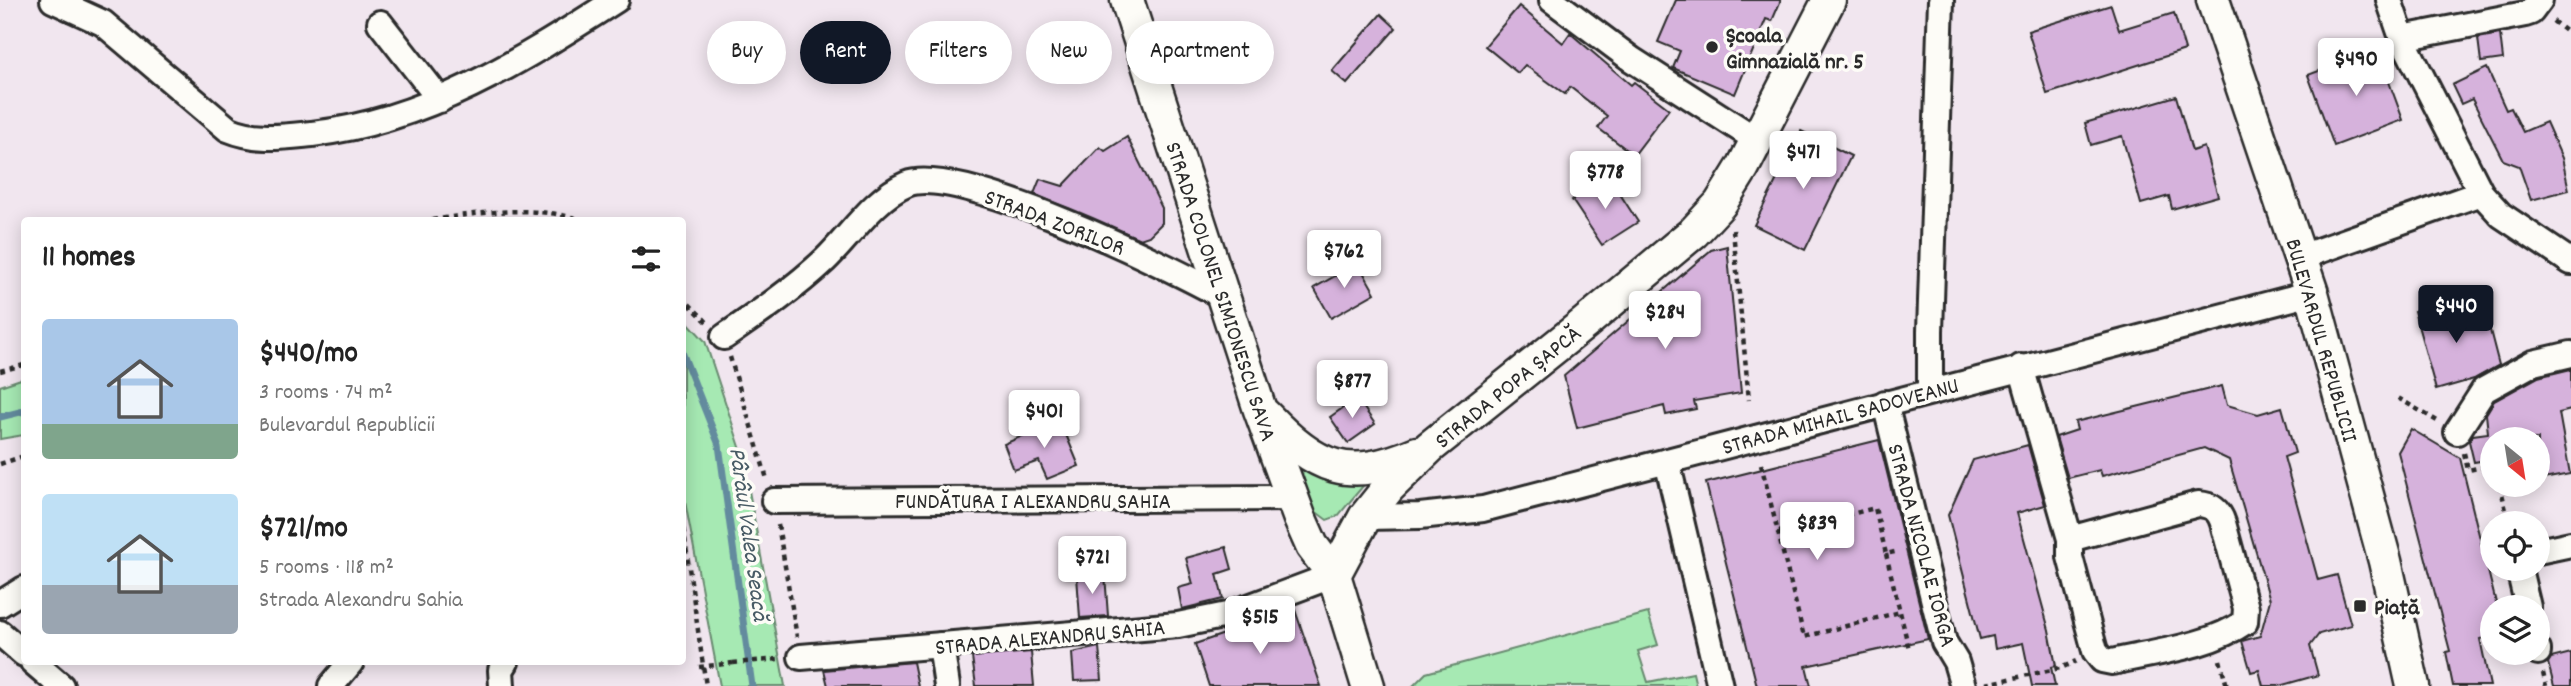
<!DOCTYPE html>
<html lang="en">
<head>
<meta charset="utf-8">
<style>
  body { margin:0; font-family:Dekko,sans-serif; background:#f2f2f2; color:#222; height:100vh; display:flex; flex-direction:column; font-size:26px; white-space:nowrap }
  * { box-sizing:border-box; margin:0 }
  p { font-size:23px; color:#767676 }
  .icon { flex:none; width:38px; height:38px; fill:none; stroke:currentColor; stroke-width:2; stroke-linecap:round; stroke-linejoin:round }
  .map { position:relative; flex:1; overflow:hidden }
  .side { position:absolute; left:21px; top:217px; width:665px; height:448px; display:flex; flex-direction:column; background:#fff; border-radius:7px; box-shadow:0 4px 18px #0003 }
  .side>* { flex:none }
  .banner { position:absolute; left:707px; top:21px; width:665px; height:63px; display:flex; gap:14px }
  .needle { width:46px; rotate:150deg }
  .fabs { position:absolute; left:2480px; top:427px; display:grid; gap:14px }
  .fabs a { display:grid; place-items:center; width:70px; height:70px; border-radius:50%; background:#fff; box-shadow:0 4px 18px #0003; font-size:35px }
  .price { position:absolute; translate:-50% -60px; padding:0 16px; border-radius:7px; background:#fff; color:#222; font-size:23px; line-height:46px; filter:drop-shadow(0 2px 4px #0008) }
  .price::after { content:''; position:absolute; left:50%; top:42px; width:21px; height:16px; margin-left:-10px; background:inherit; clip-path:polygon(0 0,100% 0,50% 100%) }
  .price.active { background:#111827; color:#fff }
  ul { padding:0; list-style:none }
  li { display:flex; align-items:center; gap:21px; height:175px; padding:0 21px }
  li span { display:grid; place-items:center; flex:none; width:196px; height:140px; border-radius:7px; color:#555 }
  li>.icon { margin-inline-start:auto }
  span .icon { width:84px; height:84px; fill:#fffc; stroke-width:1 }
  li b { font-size:30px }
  h2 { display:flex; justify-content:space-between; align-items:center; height:84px; padding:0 21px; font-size:30px }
  .chip { padding:0 24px; border-radius:32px; background:#fff; box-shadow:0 4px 18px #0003; font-size:24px; line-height:63px }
  .chip.active { background:#111827; color:#fff }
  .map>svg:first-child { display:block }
</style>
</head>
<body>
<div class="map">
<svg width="2571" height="686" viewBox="0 0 2571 686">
  <rect width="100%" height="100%" fill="#f1e6ef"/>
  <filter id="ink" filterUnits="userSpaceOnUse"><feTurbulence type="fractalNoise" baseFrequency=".0143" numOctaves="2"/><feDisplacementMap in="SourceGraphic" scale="14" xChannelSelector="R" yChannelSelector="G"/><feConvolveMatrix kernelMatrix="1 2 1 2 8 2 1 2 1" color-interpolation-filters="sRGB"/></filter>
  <g filter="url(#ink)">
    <g fill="#a6e9b3" stroke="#688a6f" stroke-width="2">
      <path d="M 683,317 L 705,341 L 742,453 L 785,686 L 720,686 L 683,491 Z"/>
      <path d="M 24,378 L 24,435 L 0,439 L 0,386 Z"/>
      <path d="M 1295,462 L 1368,480 L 1338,516 L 1327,520 L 1311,508 Z"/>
      <path d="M 1648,613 L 1658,645 L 1638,651 L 1648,682 L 1693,673 L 1696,686 L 1413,686 L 1426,673 Z"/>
    </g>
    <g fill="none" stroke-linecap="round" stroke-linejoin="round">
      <g stroke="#648b9e" stroke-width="7">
        <path d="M 682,352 L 719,445 L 752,686"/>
        <path d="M 0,417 L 24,411"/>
      </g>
    </g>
    <g fill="#d6b2dc" stroke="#2b2b2b" stroke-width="2">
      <path d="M 1676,0 L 1781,0 L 1772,21 L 1766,19 L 1735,94 L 1673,68 L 1680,51 L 1658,42 Z"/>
      <path d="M 2111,5 L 2119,30 L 2174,13 L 2185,50 L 2047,94 L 2028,31 Z"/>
      <path d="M 1519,6 L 1563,43 L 1570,33 L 1631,85 L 1634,82 L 1669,109 L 1634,155 L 1598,128 L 1607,116 L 1570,87 L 1565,94 L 1525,65 L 1518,73 L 1485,46 Z"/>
      <path d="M 1381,14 L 1396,28 L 1347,84 L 1332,71 Z"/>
      <path d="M 1220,28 L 1229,58 L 1194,68 L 1185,38 Z"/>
      <path d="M 2500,34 L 2503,59 L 2481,62 L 2478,38 Z"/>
      <path d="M 2377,49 L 2403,120 L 2334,146 L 2308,75 Z"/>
      <path d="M 2487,68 L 2506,110 L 2511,108 L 2523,132 L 2546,122 L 2562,158 L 2569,190 L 2531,200 L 2519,166 L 2503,160 L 2472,99 L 2461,104 L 2452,85 Z"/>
      <path d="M 2176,96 L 2192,151 L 2204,147 L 2218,196 L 2172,209 L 2169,196 L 2141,204 L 2122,136 L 2091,145 L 2085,123 Z"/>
      <path d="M 1801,131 L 1851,156 L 1805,250 L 1754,225 Z"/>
      <path d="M 1127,137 L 1162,208 L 1162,223 L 1149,236 L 1140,239 L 1034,194 L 1040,179 L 1063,186 L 1100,147 L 1105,151 Z"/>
      <path d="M 1609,177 L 1638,222 L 1602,245 L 1572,200 Z"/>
      <path d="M 1727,246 L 1741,393 L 1694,401 L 1696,409 L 1666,415 L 1664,406 L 1577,428 L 1564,376 L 1711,250 Z"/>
      <path d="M 1358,263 L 1375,293 L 1331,318 L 1314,288 Z"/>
      <path d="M 2445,302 L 2451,321 L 2485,311 L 2499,365 L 2474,379 L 2436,390 L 2414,311 Z"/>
      <path d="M 2571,369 L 2571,410 L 2559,413 L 2570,474 L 2538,480 L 2538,439 L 2492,439 L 2492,459 L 2474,462 L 2469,441 L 2473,435 L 2488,433 L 2486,414 L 2494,401 L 2538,377 Z"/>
      <path d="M 2222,386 L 2227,405 L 2258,414 L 2282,407 L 2295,453 L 2284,457 L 2318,580 L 2337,575 L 2351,625 L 2319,634 L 2310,646 L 2318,675 L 2279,686 L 2263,686 L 2259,670 L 2251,672 L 2242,641 L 2260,636 L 2270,600 L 2229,460 L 2204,448 L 2102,476 L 2100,470 L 2068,478 L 2056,437 L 2077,430 L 2075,422 Z"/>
      <path d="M 1357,398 L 1375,424 L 1348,443 L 1330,417 Z"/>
      <path d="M 1060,420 L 1079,466 L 1047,479 L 1039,461 L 1014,470 L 1004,444 Z"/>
      <path d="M 2411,429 L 2460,458 L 2497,607 L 2492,607 L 2492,636 L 2480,639 L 2490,686 L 2453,686 L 2446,652 L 2450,651 L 2398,452 Z"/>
      <path d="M 1879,440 L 1928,639 L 1806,666 L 1811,686 L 1757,686 L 1706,483 Z"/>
      <path d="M 2028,445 L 2045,505 L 2017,513 L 2049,630 L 2056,666 L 2051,667 L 2055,686 L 2032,686 L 2023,643 L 1995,649 L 1993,636 L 1980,639 L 1948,515 L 1973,460 Z"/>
      <path d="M 1226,547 L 1232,569 L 1217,574 L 1223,599 L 1182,609 L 1178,588 L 1193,584 L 1186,558 Z"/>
      <path d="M 1105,574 L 1108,616 L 1080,618 L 1077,576 Z"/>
      <path d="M 1295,610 L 1321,686 L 1209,686 L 1195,644 Z"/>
      <path d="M 1099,647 L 1102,680 L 1074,681 L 1072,653 Z"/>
      <path d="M 1031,652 L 1034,686 L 976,686 L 972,657 Z"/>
      <path d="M 2571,653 L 2571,686 L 2554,686 L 2548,663 L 2551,658 Z"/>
      <path d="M 913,662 L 918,686 L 828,686 L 824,670 Z"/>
    </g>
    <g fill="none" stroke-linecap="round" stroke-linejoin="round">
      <g stroke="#2b2b2b" stroke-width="30">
        <g id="minor">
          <path d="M 53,0 L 103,23 L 228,129 C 257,141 282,137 312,134 C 426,121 521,61 616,0"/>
          <path d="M 1552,0 L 1631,59 L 1757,140"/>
          <path d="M 2389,0 L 2402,38 L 2481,193 L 2501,215 L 2571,262"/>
          <path d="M 380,23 L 440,100"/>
          <path d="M 2402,38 L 2525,14 L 2531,12 L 2540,0"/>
          <path d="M 2301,257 L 2481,193"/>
          <path d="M 724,337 C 759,313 794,289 825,260 C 850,236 874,198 907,184 C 957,163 1173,268 1224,297"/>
          <path d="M 2021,367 L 2070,539 L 2070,557 L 2095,651 L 2102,660 L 2112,662 C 2155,652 2209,647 2245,622 L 2246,608 L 2223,523 C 2219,510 2212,505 2198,504 L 2070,539"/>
          <path d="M 1930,392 L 1930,331 L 1941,0"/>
          <path d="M 1885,403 L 1944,642 L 1956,662 L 1963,686"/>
          <path d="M 2457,432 L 2484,390 L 2533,363 L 2571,354"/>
          <path d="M 1667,461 L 1720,686"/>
          <path d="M 774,501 L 1292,498"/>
          <path d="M 1365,517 L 1420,516 L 1483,509 L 2312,293"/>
          <path d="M 2538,551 L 2571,544"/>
          <path d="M 2519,569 L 2528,607"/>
          <path d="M 0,604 L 24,589"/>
          <path d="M 0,633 L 24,654"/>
          <path d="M 941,645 L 947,686"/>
          <path d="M 2538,650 L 2538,652"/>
          <path d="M 801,657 L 1178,625 L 1227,615 L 1334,575"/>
          <path d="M 33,662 L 61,686"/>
          <path d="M 331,686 L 351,662"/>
          <path d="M 502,686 L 501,670 L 506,662"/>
        </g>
      </g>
      <g stroke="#2b2b2b" stroke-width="37">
        <g id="major">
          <path d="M 1127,0 L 1260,410 L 1300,519 L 1312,546 L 1334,575 L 1368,686"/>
          <path d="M 2213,0 L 2312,293 L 2385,561 L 2413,686"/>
          <path d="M 1266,416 C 1317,469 1347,483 1417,453"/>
          <path d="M 1334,575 L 1365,517 L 1389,487 L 1430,447 L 1585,323 L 1694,232 L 1720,204 L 1743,167 L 1829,0"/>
        </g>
      </g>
      <g stroke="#2b2b2b" stroke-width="4.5" stroke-dasharray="5 5" stroke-linecap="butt">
        <path d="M 2553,21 L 2571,36"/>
        <path d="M 432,220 C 484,212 531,205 583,220"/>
        <path d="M 1733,230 L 1749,400"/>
        <path d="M 682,297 L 709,324"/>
        <path d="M 730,357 L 767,479"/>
        <path d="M 0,371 L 24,365"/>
        <path d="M 2398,398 L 2439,422"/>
        <path d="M 2464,453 L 2468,470 L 2492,465"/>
        <path d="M 0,464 L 24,456"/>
        <path d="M 1761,464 L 1804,637 L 1900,612"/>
        <path d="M 2500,485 L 2509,523"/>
        <path d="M 682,519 L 706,686"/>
        <path d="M 778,525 L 797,637"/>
        <path d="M 1779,532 L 1875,508 L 1886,554 L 1899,551"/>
        <path d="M 1886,554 L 1909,649"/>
        <path d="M 2220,660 L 2227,686"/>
        <path d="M 733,663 L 779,659"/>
        <path d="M 2543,673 L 2546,686"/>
        <path d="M 1986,684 L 2061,668 L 2076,661"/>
      </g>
      <use href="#minor" stroke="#fdfcf7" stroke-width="24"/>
      <use href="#major" stroke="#fdfcf7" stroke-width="32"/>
      <path stroke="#2b2b2b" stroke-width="4.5" stroke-dasharray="5 5" stroke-linecap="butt" d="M 699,667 L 733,663"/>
    </g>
  </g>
  <g fill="#2b2b2b" stroke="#fdfcf7" stroke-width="2.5">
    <circle cx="1712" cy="47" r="7"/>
    <rect x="2353" y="599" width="14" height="14" rx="3.5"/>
  </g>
  <g text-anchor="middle" stroke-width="7" stroke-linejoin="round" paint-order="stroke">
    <g font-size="23" font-weight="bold" fill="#2b2b2b" stroke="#fdfcf7" text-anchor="start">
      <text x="1726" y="42">Școala<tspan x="1726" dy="26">Gimnazială nr. 5</tspan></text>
      <text x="2374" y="614">Piață</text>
    </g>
    <g font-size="23" fill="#2b2b2b" stroke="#fdfcf7">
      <text transform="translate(1055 221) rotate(21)" y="8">STRADA ZORILOR</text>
      <text transform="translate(1222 291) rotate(72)" y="8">STRADA COLONEL SIMIONESCU SAVA</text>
      <text transform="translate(2323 340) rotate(74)" y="8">BULEVARDUL REPUBLICII</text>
      <text transform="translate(1507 386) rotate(-39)" y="8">STRADA POPA ȘAPCĂ</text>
      <text transform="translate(1840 415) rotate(-15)" y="8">STRADA MIHAIL SADOVEANU</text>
      <text x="1033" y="508">FUNDĂTURA I ALEXANDRU SAHIA</text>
      <text transform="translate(1923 545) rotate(75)" y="8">STRADA NICOLAE IORGA</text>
      <text transform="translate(1050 636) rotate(-5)" y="8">STRADA ALEXANDRU SAHIA</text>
    </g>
    <g font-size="24" font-style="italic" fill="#485b65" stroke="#fdfcf7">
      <text transform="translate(750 534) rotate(82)" y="8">Pârâul Valea Seacă</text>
    </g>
  </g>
</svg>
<div class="fabs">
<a><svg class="needle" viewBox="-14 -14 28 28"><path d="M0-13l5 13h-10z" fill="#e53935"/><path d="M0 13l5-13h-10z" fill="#767676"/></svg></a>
<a><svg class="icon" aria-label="locate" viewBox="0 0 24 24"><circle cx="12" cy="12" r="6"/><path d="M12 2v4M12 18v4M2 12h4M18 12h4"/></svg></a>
<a><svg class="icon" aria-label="layers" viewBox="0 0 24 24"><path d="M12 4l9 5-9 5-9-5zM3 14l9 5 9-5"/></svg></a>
</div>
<b class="price" style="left:2356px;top:98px">$490</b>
<b class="price" style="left:1803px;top:191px">$471</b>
<b class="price" style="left:1605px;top:211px">$778</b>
<b class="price" style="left:1344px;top:290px">$762</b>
<b class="price active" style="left:2456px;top:345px">$440</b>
<b class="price" style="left:1665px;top:351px">$284</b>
<b class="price" style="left:1352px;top:420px">$877</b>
<b class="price" style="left:1044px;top:450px">$401</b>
<b class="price" style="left:1817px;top:562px">$839</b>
<b class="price" style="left:1092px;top:596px">$721</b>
<b class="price" style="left:1260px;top:656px">$515</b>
<div class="banner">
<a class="chip">Buy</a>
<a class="chip active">Rent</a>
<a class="chip">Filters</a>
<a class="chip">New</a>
<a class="chip">Apartment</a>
</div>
<section class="side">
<h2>11 homes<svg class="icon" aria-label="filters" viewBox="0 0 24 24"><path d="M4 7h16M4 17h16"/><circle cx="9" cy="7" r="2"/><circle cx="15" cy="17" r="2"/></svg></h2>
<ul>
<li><span style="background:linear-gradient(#a9c7e8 75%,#7fa58c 0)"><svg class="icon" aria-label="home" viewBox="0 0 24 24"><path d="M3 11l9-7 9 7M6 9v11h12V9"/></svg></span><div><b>$440/mo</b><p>3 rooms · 74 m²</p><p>Bulevardul Republicii</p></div></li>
<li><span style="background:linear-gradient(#bfe0f5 65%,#9aa5b1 0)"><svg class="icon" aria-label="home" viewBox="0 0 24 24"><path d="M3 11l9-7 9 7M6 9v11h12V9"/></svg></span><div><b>$721/mo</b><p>5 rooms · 118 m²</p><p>Strada Alexandru Sahia</p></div></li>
</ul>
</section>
</div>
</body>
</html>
